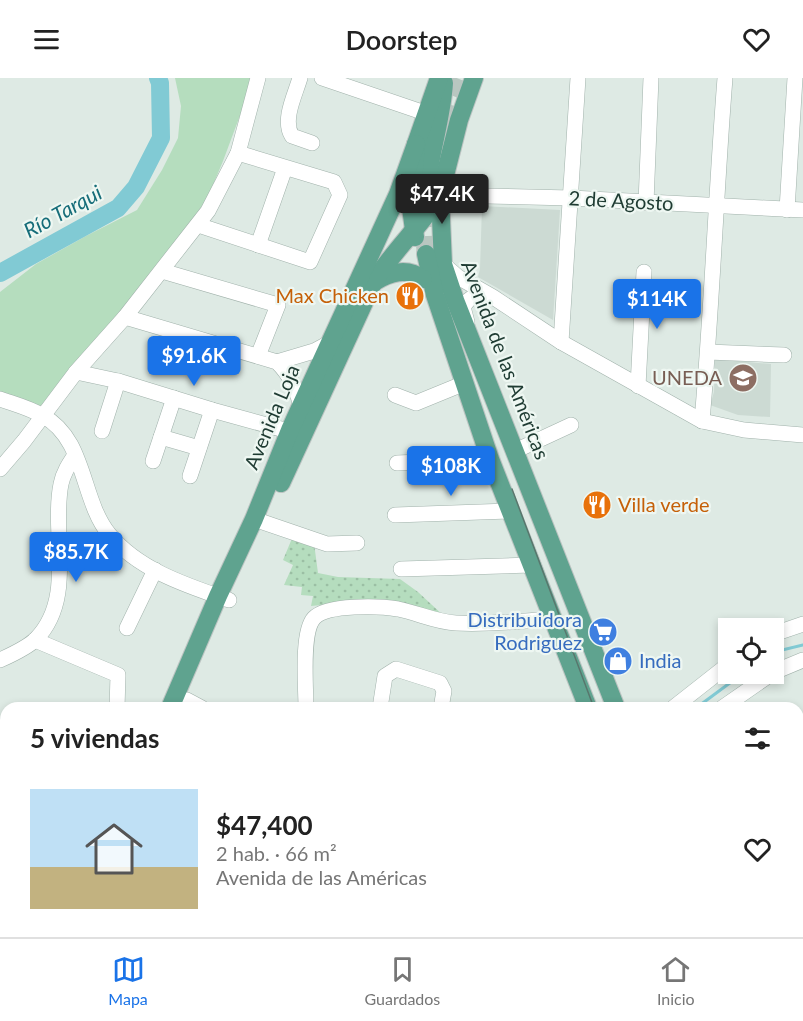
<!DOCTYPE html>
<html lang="es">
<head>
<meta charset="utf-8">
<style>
  body { margin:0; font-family:Lato,sans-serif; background:#f6f6f6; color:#222; height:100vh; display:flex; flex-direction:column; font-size:22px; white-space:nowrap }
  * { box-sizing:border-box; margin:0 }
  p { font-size:20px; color:#767676 }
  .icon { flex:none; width:33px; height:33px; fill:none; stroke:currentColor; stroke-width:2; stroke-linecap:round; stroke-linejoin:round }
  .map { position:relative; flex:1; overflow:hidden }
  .side { position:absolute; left:0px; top:624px; width:804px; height:236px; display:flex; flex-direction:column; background:#fff; border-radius:18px 18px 0 0; box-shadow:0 3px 9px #0003 }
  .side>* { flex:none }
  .fabs { position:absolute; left:718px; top:540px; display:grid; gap:12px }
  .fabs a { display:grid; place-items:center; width:66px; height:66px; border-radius:0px; background:#fff; box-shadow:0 3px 9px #0003; font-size:30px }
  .price { position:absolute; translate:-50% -51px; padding:0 14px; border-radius:6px; background:#1a73e8; color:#fff; font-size:20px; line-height:39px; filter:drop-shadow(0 2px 3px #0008) }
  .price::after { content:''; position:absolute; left:50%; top:36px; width:18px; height:14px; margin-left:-9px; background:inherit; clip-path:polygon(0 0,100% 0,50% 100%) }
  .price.on { background:#222; color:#fff }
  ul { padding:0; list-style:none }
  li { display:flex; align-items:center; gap:18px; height:150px; padding:0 30px }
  li span { display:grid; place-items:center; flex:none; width:168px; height:120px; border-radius:0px; color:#555 }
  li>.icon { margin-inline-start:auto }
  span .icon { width:72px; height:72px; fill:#fffc; stroke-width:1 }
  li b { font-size:26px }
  h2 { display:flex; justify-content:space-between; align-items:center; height:72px; padding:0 30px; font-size:26px }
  header { display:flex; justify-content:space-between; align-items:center; height:78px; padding:0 30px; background:#fff; font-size:27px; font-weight:600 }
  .dock { display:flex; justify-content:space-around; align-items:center; height:84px; border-top:2px solid #e0e0e0; background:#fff; font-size:16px; color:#767676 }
  .dock a { display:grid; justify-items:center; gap:3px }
  .dock .on { color:#1a73e8 }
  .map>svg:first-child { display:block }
</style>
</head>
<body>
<header><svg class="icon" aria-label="menu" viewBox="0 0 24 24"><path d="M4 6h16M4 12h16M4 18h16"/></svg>Doorstep<svg class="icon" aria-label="heart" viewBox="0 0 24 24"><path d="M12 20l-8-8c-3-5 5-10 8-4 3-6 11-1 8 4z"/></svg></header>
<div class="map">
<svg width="803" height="859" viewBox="0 0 803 859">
  <defs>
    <pattern id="garden-dots" width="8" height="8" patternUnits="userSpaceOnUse" patternTransform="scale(1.5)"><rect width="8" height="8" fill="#b5ddbe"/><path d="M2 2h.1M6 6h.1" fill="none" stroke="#9bbfa4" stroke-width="1.8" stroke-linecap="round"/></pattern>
  </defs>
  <rect width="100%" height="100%" fill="#deeae4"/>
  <g fill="#ccdad3">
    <path d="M 482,128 L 560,132 L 553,242 L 478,199 L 480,191 Z"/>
    <path d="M 715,281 L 771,286 L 770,339 L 738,337 L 710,327 L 714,314 Z"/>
  </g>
  <path fill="#b5ddbe" d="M 175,0 L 254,0 L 223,83 L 208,119 L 177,164 L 46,323 L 39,329 L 0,313 L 0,214 L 36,186 L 86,158 L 137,132 L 162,92 L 178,60 L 181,28 Z"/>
  <path fill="url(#garden-dots)" d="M 293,458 L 314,465 L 318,495 L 338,499 L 400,501 L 418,514 L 445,539 L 342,525 L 311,528 L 313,518 L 301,517 L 302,509 L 284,507 L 293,487 L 283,482 Z"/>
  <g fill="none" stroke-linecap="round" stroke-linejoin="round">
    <g stroke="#81cad4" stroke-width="3">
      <path d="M 774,574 L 803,567"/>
      <path d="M 696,630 L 742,596"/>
    </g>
    <path stroke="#81cad4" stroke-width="18" d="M 0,195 L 118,130 L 136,109 L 161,60 L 160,5 L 158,0"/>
    <g stroke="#b8c7c0" stroke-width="18" stroke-dasharray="18 9" stroke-linecap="butt">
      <path d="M 443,43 L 460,0"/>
      <path d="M 426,176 C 422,148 424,117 431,90"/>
    </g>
    <g stroke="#a1b2ab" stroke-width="16">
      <g id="minor">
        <path d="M 300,0 C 295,17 282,42 292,58 L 312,65"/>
        <path d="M 322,0 L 425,35"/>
        <path d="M 440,117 L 571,120 L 803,132"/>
        <path d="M 646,125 L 651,0"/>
        <path d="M 787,132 L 795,0"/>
        <path d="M 198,147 L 310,184 L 340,117 L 334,104 L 238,75"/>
        <path d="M 258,167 L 285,90"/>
        <path d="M 443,186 L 458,199 L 493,219 L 561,264 L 702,343 L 744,352 L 803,357"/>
        <path d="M 162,193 L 278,227 L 258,278"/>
        <path d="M 125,239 L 277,284 C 290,297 296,310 301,328"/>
        <path d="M 467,244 L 463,229 C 471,217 477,216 490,218"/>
        <path d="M 561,264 L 578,0"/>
        <path d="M 708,274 L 784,277"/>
        <path d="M 277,284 L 314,273 L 329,265"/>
        <path d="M 76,294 L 118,303 L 212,332 L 299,356"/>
        <path d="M 638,308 L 644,194"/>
        <path d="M 395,317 L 416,325 L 460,307"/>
        <path d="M 0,321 C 14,326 30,330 43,338 C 86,361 81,422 109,456 C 138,492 188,508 229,522"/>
        <path d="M 702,343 C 712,229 716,114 725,0"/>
        <path d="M 102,353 L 118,303"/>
        <path d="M 161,359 L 199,370"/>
        <path d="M 515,373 L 571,347"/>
        <path d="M 153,383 L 174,320"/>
        <path d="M 397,385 L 490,381"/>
        <path d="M 0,391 L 24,363 L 76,294 L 125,239 L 208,133 L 238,75 L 258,0"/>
        <path d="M 190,398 L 212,332"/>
        <path d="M 395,437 L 509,433"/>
        <path d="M 254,441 L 327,466 L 357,465"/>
        <path d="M 401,491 L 531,487"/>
        <path d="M 127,550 L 155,492"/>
        <path d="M 774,556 L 803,546"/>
        <path d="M 35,562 L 118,597 L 117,630"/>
        <path d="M 0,582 C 11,577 27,570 36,561 C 76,520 51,455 61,406 C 63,395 69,386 75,377"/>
        <path d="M 774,594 L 803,582"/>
        <path d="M 187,622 L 202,630"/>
        <path d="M 306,630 C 306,610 301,554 314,540 C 327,526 380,528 398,531 C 418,535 436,544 456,545 C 488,547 521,543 552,541"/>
        <path d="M 380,630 L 385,598 L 396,591 L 440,605 L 444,613 L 441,630"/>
        <path d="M 673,630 L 729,586"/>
        <path d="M 722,630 L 771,596"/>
        <path d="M 0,684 L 6,681"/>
        <path d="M 798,711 L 803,710"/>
        <path d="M 10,859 L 19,854"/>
        <path d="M 303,859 L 313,854"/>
        <path d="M 393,859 L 402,854"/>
      </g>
    </g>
    <g stroke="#bcc4c2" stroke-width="20">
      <g id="major">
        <path d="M 474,0 L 459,42 L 440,117 L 443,186 L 455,222 L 616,630"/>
        <path d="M 427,105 C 431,71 442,38 444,5"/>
        <path d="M 415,159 L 411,130 L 416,66 L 439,0"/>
        <path d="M 426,176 L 435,217 L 490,381 L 588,630"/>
        <path d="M 374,204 C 390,194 407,189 423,201"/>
        <path d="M 281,405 L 373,205 C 392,174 419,150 439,119"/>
        <path d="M 170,630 L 218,518 L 254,441 L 290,352 L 398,116 L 416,66"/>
        <path d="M 648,854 L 649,859"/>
        <path d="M 678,854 L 679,859"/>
        <path d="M 73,859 L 75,854"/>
        <path d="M 89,859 L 91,854"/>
      </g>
    </g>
    <use href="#minor" stroke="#fff" stroke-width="15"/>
    <use href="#major" stroke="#5fa38f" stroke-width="18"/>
    <g stroke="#58776d" stroke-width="1.5">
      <path d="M 512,411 L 594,630"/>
      <path d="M 658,854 L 659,859"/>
    </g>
  </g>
  <defs>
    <g id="restaurant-disc" transform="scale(1.5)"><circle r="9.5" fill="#e8710a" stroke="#eef7f2"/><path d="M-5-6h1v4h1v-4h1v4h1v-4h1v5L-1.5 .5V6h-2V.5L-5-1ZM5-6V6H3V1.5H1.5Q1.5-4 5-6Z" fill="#fff"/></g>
    <g id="school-disc" transform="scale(1.5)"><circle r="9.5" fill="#8d6e63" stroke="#eef7f2"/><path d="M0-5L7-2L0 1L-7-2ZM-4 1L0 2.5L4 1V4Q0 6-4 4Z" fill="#fff"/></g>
    <g id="supermarket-disc" transform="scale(1.5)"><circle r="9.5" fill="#3f7fe0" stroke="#eef7f2"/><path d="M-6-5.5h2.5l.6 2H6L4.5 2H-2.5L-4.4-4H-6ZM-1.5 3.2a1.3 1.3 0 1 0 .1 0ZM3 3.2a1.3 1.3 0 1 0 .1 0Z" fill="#fff"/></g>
    <g id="shop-disc" transform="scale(1.5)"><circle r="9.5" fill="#3f7fe0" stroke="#eef7f2"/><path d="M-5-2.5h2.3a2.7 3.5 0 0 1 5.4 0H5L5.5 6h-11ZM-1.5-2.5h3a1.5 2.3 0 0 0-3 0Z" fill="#fff"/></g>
  </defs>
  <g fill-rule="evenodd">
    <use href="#restaurant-disc" x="410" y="218"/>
    <use href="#school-disc" x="743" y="300"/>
    <use href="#restaurant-disc" x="597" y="427"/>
    <use href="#supermarket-disc" x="603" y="554"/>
    <use href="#shop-disc" x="618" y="583"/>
  </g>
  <g text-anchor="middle" stroke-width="4.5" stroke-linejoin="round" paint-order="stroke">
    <g font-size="20" fill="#1e3b32" stroke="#eef7f2">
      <text transform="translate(621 123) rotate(3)" y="7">2 de Agosto</text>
      <text transform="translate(505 282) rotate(69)" y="7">Avenida de las Américas</text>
      <text transform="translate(272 339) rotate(-67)" y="7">Avenida Loja</text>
    </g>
    <g font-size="20" fill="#c56008" stroke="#eef7f2" text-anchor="end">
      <text x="389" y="225">Max Chicken</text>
      <text x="618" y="434" text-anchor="start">Villa verde</text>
    </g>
    <g font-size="20" fill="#785e54" stroke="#eef7f2" text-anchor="end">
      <text x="722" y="307">UNEDA</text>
    </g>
    <g font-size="20" fill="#366cbe" stroke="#eef7f2" text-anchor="end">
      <text x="582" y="549">Distribuidora<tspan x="582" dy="23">Rodriguez</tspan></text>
      <text x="639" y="590" text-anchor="start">India</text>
    </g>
    <g font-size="21" font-style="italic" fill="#166d79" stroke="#eef7f2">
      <text transform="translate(63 134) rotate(-29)" y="7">Río Tarqui</text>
    </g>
  </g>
</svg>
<div class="fabs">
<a><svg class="icon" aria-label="locate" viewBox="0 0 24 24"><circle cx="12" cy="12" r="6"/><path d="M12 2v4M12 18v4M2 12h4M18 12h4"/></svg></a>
</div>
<b class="price on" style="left:442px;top:147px">$47.4K</b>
<b class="price" style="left:657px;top:252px">$114K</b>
<b class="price" style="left:194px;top:309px">$91.6K</b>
<b class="price" style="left:451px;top:419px">$108K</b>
<b class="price" style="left:76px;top:505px">$85.7K</b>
<section class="side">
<h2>5 viviendas<svg class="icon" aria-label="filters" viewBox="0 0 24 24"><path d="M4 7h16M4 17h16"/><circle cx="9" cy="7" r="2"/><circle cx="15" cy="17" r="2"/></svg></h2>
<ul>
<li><span style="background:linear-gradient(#bfe0f5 65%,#c2b280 0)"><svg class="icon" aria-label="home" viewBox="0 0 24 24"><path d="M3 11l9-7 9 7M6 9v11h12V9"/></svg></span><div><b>$47,400</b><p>2 hab. · 66 m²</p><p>Avenida de las Américas</p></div><svg class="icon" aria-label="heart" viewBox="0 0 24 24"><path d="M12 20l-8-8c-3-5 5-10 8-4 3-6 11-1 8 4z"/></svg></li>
</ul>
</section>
</div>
<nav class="dock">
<a class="on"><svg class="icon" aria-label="map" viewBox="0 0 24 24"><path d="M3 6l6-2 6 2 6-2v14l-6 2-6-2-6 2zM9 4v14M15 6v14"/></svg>Mapa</a>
<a><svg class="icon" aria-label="saved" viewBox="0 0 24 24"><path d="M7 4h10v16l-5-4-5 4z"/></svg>Guardados</a>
<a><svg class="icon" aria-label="home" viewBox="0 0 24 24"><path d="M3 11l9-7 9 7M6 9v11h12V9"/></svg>Inicio</a>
</nav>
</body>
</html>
